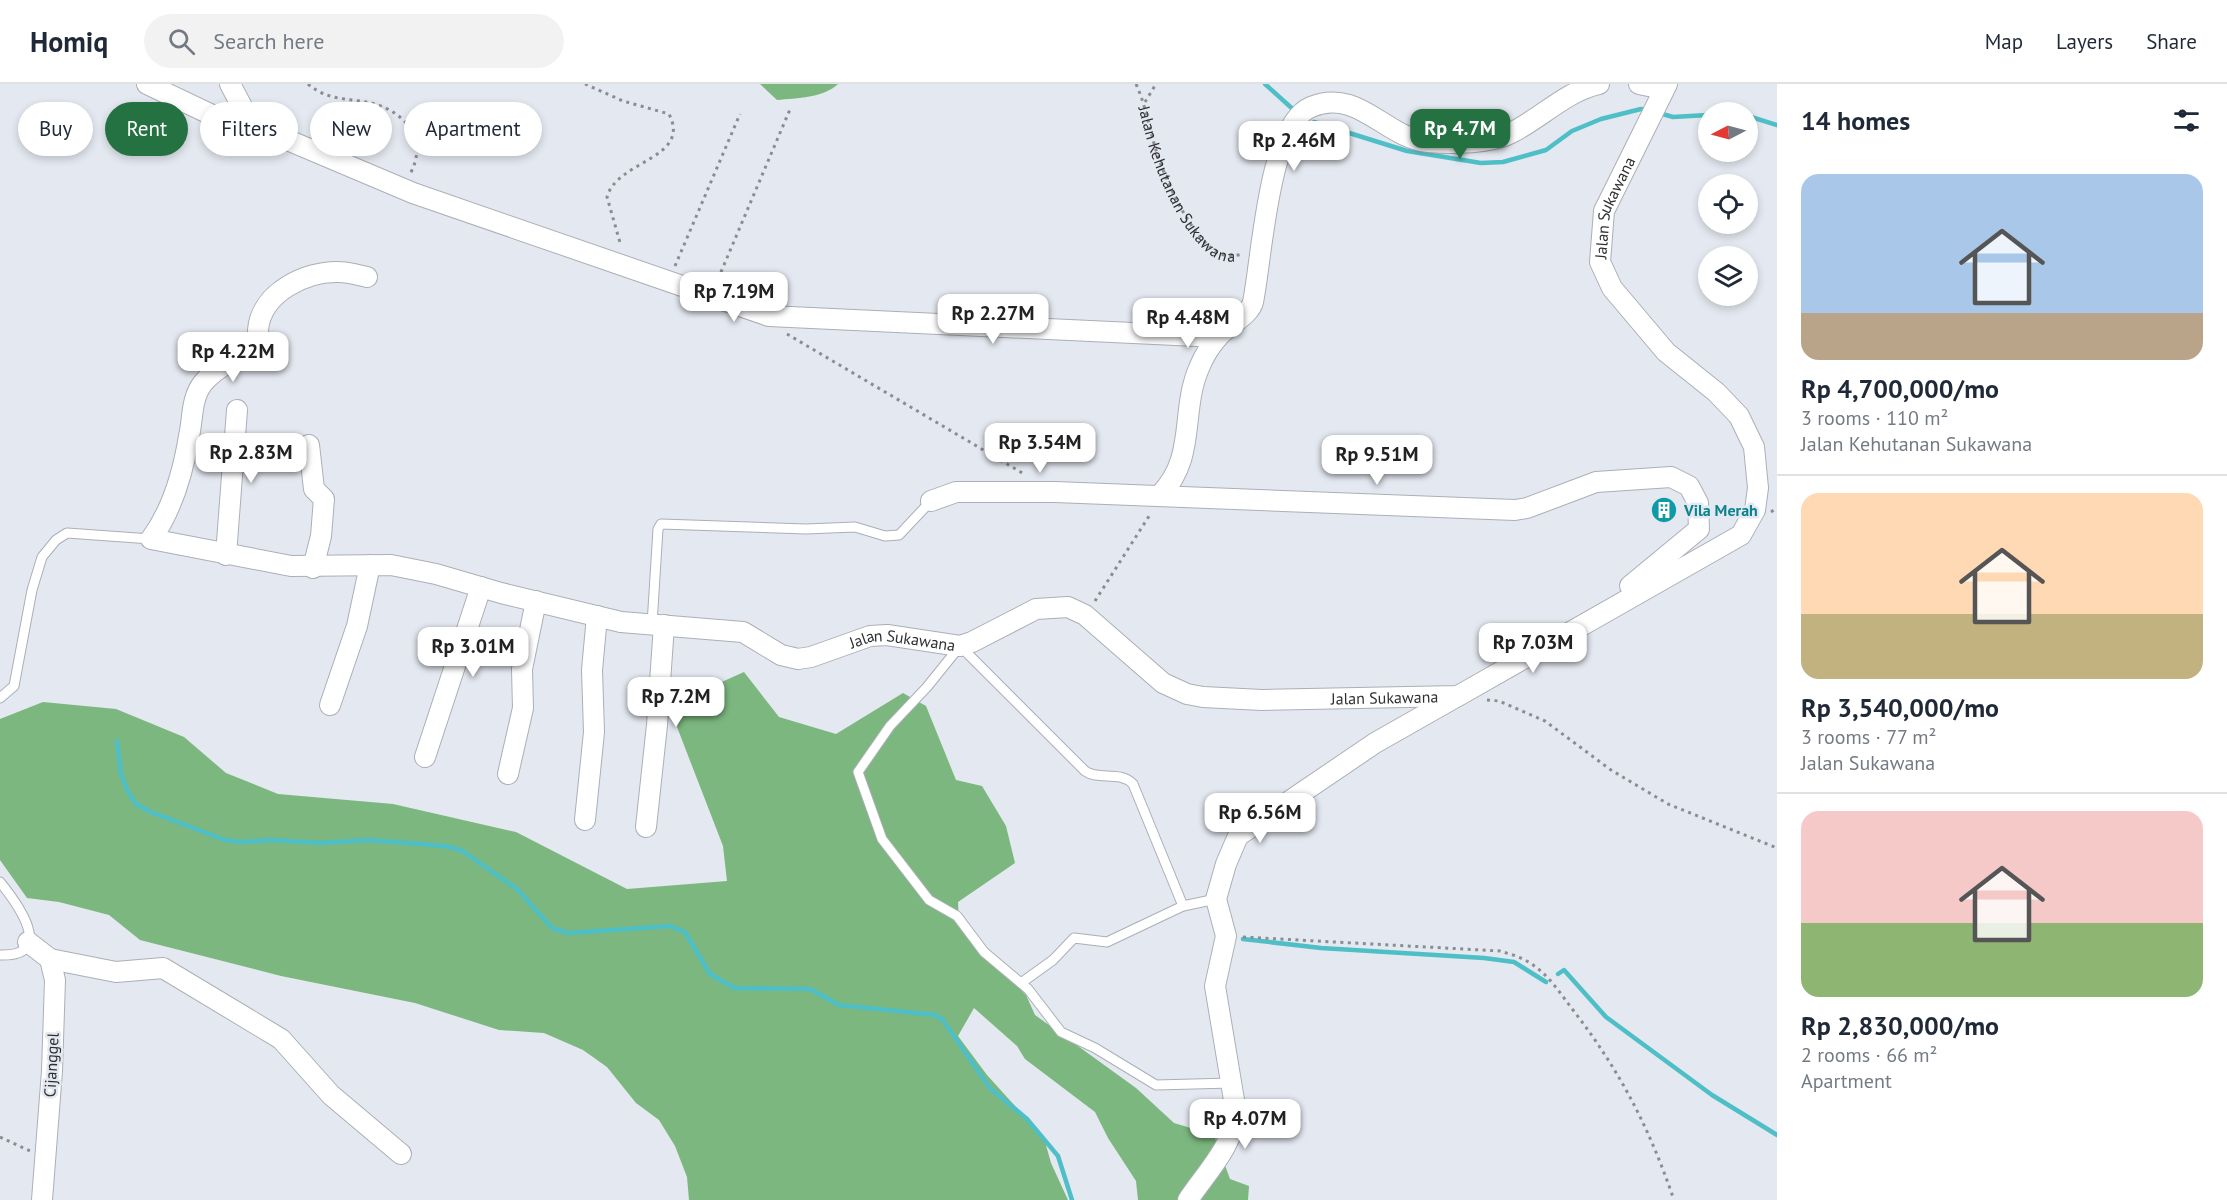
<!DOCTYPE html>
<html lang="en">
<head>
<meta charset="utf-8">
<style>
  body { margin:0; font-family:"PT Sans",sans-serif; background:#f2f2f3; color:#1f2937; height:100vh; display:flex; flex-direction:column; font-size:22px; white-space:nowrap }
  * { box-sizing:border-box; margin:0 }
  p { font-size:20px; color:#747a83 }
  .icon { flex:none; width:33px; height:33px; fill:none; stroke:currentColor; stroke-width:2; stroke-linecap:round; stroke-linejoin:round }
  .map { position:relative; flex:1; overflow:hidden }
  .side { display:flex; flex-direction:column; background:#fff; width:450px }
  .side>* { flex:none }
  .hud { position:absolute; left:18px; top:18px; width:570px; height:54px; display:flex; gap:12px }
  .needle { width:39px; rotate:264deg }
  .tools { position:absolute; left:1698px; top:18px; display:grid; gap:12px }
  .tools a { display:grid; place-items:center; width:60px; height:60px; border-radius:50%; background:#fff; box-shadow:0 3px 9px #0003; font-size:30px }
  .price { position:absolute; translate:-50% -51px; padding:0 14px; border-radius:12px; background:#fff; color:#222; font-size:20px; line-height:39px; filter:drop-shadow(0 2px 3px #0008) }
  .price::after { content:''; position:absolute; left:50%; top:36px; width:18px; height:14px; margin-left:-9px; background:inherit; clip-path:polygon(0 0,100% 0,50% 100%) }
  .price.on { background:#247241; color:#fff }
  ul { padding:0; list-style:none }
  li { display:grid; align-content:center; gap:12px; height:318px; padding:0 24px }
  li+li { border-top:2px solid #e0e1e3 }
  li span { display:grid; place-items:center; height:186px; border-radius:18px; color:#555 }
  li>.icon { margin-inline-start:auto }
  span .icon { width:108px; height:108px; fill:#fffc; stroke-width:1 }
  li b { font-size:26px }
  h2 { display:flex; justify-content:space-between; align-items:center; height:72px; padding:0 24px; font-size:26px }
  .pill { padding:0 21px; border-radius:27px; background:#fff; box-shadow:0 3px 9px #0003; font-size:21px; line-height:54px }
  .pill.on { background:#247241; color:#fff }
  header { display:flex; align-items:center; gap:36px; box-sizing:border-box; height:84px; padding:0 30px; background:#fff; border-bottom:2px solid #e0e1e3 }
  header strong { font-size:28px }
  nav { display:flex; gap:33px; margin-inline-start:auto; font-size:21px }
  .search { width:420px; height:54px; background:#f2f2f3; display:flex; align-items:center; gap:15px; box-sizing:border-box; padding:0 21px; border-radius:33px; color:#747a83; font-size:22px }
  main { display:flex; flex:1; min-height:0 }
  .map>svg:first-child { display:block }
</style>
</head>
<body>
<header>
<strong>Homiq</strong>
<div class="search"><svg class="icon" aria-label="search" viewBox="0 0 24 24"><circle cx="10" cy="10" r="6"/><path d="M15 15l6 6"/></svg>Search here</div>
<nav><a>Map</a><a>Layers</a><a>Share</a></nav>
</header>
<main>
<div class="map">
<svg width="1777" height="1116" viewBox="0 0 1777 1116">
  <rect width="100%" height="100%" fill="#e4e8f0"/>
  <g fill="#7cb77f">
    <path d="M 760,0 L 838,0 C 823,14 797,14 777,16 Z"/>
    <path d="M 744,588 L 779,633 L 836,650 L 903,609 L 926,622 L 956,696 L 982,702 L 1006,742 L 1015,779 L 958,818 L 959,843 L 1026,911 L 1035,931 L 1136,1004 L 1174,1039 L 1214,1051 L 1230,1095 L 1249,1102 L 1248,1116 L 1138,1116 L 1136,1097 L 1108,1054 L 1095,1028 L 1025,975 L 1017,962 L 974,924 L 958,952 L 987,991 L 1044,1054 L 1051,1079 L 1068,1116 L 689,1116 L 687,1093 L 675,1062 L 659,1036 L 636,1019 L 607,983 L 583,966 L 544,949 L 499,946 L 415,919 L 281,892 L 140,856 L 109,831 L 59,818 L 27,814 L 0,776 L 0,635 L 43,618 L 116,625 L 184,653 L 226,689 L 278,710 L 393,720 L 516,748 L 627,805 L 727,797 L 723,762 L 677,643 L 678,636 L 715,601 Z"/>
  </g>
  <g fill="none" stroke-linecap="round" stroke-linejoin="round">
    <g stroke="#4ebfc6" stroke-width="4.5">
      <path d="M 1265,0 L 1296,28"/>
      <path d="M 1659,29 L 1673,33 L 1708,31"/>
      <path d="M 1748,32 L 1777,41"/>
      <path d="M 1314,38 L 1407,67 L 1481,79 L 1503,78 L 1546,66 L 1572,47 L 1601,35 L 1641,25 L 1648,26"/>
      <path d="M 117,657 L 121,690 L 127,706 L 136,720 L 151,728 L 225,756 L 241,758 L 272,756 L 321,759 L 369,756 L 445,762 L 461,766 L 517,805 L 552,844 L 568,849 L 670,842 L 685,848 L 710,890 L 734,904 L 810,905 L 839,921 L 935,931 L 942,935 L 990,1004 L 1027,1035 L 1058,1072 L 1072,1116"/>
      <path d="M 1243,855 L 1321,864 L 1484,874 L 1514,878 L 1546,898"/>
      <path d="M 1558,890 L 1564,886 L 1606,933 L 1712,1011 L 1777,1051"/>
    </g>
    <g stroke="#abafb6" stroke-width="11">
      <g id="service">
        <path d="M 652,540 L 658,445 L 661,440 L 806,445 L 855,443 L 885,452 L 899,451 L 931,417"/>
        <path d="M 0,614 L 14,602 L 32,506 L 42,473 L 56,456 L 67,449 L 151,455"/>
        <path d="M 0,798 C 17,819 57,873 0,871"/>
        <path d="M 1216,815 L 1183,822 L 1133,700 C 1119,686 1099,697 1085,687 L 960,562 L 927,603 L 890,642 L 858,688 L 882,755 L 929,816 L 957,832 L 984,868 L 1028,905 L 1061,948 L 1095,964 L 1156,1001 L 1231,999"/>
        <path d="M 1021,899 L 1053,876 L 1074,854 L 1107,858 L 1183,822"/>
      </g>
    </g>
    <g stroke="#abafb6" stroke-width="22">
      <g id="minor">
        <path d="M 147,0 L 212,31 L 290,57 L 413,109 L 769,232 L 1218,253"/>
        <path d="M 230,0 L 254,45"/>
        <path d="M 1639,0 L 1663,5"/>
        <path id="s2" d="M 367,193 C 358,191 348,188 339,188 C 305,187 261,209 258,246 C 258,252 261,259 262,265 C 242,270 216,283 203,299 C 191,314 193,335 189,352 C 183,389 173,425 151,455 L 291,482 L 391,481 L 436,490 L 501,509 L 621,538 L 743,548 L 781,571 L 798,575 L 811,573 L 870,552 L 887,551 L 960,562 L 972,558 L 1036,525 L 1068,523 L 1085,531 L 1163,599 L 1187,610 L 1203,613 L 1262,616 L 1458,612 L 1741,451 L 1755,426 L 1758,404 L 1754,363 L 1739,332 L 1716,308 L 1666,268 L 1612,204 L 1600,178 L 1604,127 L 1667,0"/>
        <path d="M 309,361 L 314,405 L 324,415 L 321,452 L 313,484"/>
        <path d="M 1160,411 C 1197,373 1180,328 1199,284 C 1203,274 1211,261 1218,253 C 1227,242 1250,231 1253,218 C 1262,175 1268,41 1311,23 C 1358,3 1385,54 1428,58 C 1452,60 1491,60 1513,48 C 1542,33 1567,7 1599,0"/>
        <path d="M 931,417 L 956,408 L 1055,408 L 1515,426 L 1527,424 L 1596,398 L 1671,393 L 1689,402 L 1698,419 L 1699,445 L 1630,502"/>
        <path d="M 226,471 L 237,326"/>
        <path d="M 330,621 L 357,542 L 370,481"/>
        <path d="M 425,673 L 481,503"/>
        <path d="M 508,690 L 523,624 L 522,585 L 536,517"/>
        <path d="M 585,736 L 594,648 L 592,586 L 597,532"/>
        <path d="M 646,743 L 657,641 L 664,541"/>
        <path d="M 28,858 L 50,875 L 55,896 L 52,987 L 42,1116"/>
        <path d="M 50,875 L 116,888 L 163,884 L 281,955 L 331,1011 L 401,1070"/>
        <path d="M 1188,1116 C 1206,1089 1234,1061 1236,1028 L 1215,902 L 1226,852 L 1216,815 L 1226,780 L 1238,752 L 1375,659 L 1456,613"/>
      </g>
    </g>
    <g stroke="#8a8d92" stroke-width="3" stroke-dasharray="3 4.5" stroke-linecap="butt">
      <path d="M 308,0 C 330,19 353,13 378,21 C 410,32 427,60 410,90"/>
      <path d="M 585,0 L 623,17 L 669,30 C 692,75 617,76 607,113 L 621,162"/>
      <path id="s1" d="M 1136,0 C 1146,22 1149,44 1156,66 C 1165,95 1190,152 1217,168 C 1225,173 1234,172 1243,170"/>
      <path d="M 1145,18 L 1156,0"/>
      <path d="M 675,182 L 740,30"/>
      <path d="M 718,195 L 791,23"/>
      <path d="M 787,250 L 1024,390"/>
      <path d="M 1771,428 L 1777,424"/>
      <path d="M 1095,517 L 1151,429"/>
      <path d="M 1487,616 L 1499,617 L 1545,637 L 1611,686 L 1668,720 L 1777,764"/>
      <path d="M 1243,853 L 1500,867 C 1510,870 1521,873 1530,879 C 1548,890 1560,909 1573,926 C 1620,987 1649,1043 1674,1116"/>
      <path d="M 0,1053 L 30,1067"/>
    </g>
    <use href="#service" stroke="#fff" stroke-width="9"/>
    <use href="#minor" stroke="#fff" stroke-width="20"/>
  </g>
  <defs>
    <g id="building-disc" transform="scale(1.35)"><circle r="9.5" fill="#0f9aa8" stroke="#e4e8f0"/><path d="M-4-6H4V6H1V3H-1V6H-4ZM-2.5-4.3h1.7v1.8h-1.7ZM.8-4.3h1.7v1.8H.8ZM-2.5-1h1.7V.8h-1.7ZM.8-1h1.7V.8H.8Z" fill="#fff"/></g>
  </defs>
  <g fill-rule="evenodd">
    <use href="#building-disc" x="1664" y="426"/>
  </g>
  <g text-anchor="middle" stroke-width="5" stroke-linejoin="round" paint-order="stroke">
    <g font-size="16" fill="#2e2f32" stroke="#e4e8f0">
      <text dy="6" stroke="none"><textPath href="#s1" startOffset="116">Jalan Kehutanan Sukawana</textPath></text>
      <text dy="6" stroke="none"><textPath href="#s2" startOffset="2478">Jalan Sukawana</textPath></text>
      <text dy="6" stroke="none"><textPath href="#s2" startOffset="1164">Jalan Sukawana</textPath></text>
      <text dy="6" stroke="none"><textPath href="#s2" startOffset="1686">Jalan Sukawana</textPath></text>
      <text transform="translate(51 981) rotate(-87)" y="6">Cijanggel</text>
    </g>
    <g font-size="16" font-weight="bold" fill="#0d838f" stroke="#e4e8f0" text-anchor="start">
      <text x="1684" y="432">Vila Merah</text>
    </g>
  </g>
</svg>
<div class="tools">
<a><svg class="needle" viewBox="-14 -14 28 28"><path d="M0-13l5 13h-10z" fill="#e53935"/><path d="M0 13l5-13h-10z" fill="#747a83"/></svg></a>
<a><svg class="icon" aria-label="locate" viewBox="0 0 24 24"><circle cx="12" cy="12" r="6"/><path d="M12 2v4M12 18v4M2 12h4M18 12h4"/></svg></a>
<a><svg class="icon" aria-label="layers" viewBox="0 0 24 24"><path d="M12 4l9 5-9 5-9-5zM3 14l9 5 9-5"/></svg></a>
</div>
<b class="price on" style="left:1460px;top:76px">Rp 4.7M</b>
<b class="price" style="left:1294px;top:88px">Rp 2.46M</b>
<b class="price" style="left:734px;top:239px">Rp 7.19M</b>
<b class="price" style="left:993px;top:261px">Rp 2.27M</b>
<b class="price" style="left:1188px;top:265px">Rp 4.48M</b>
<b class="price" style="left:233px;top:299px">Rp 4.22M</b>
<b class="price" style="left:1040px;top:390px">Rp 3.54M</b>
<b class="price" style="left:251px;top:400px">Rp 2.83M</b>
<b class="price" style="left:1377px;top:402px">Rp 9.51M</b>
<b class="price" style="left:1533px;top:590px">Rp 7.03M</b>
<b class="price" style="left:473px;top:594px">Rp 3.01M</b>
<b class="price" style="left:676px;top:644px">Rp 7.2M</b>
<b class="price" style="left:1260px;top:760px">Rp 6.56M</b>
<b class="price" style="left:1245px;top:1066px">Rp 4.07M</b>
<div class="hud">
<a class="pill">Buy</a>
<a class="pill on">Rent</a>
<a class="pill">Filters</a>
<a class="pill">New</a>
<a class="pill">Apartment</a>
</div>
</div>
<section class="side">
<h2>14 homes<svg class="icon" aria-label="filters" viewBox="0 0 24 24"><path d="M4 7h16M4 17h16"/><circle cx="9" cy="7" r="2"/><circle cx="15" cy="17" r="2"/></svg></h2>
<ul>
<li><span style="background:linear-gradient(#a9c7e8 75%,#b9a48a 0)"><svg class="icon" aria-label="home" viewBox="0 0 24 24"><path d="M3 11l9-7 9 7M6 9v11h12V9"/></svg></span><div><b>Rp 4,700,000/mo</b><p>3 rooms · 110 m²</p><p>Jalan Kehutanan Sukawana</p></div></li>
<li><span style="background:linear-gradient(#ffd9b3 65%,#c2b280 0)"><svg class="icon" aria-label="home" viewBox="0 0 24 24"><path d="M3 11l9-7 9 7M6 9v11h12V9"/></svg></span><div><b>Rp 3,540,000/mo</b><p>3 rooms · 77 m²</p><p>Jalan Sukawana</p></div></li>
<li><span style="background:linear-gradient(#f6c9c9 60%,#8fb573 0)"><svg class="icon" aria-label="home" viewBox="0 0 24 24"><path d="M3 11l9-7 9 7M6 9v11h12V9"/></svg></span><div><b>Rp 2,830,000/mo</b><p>2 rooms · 66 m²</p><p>Apartment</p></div></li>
</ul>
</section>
</main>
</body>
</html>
